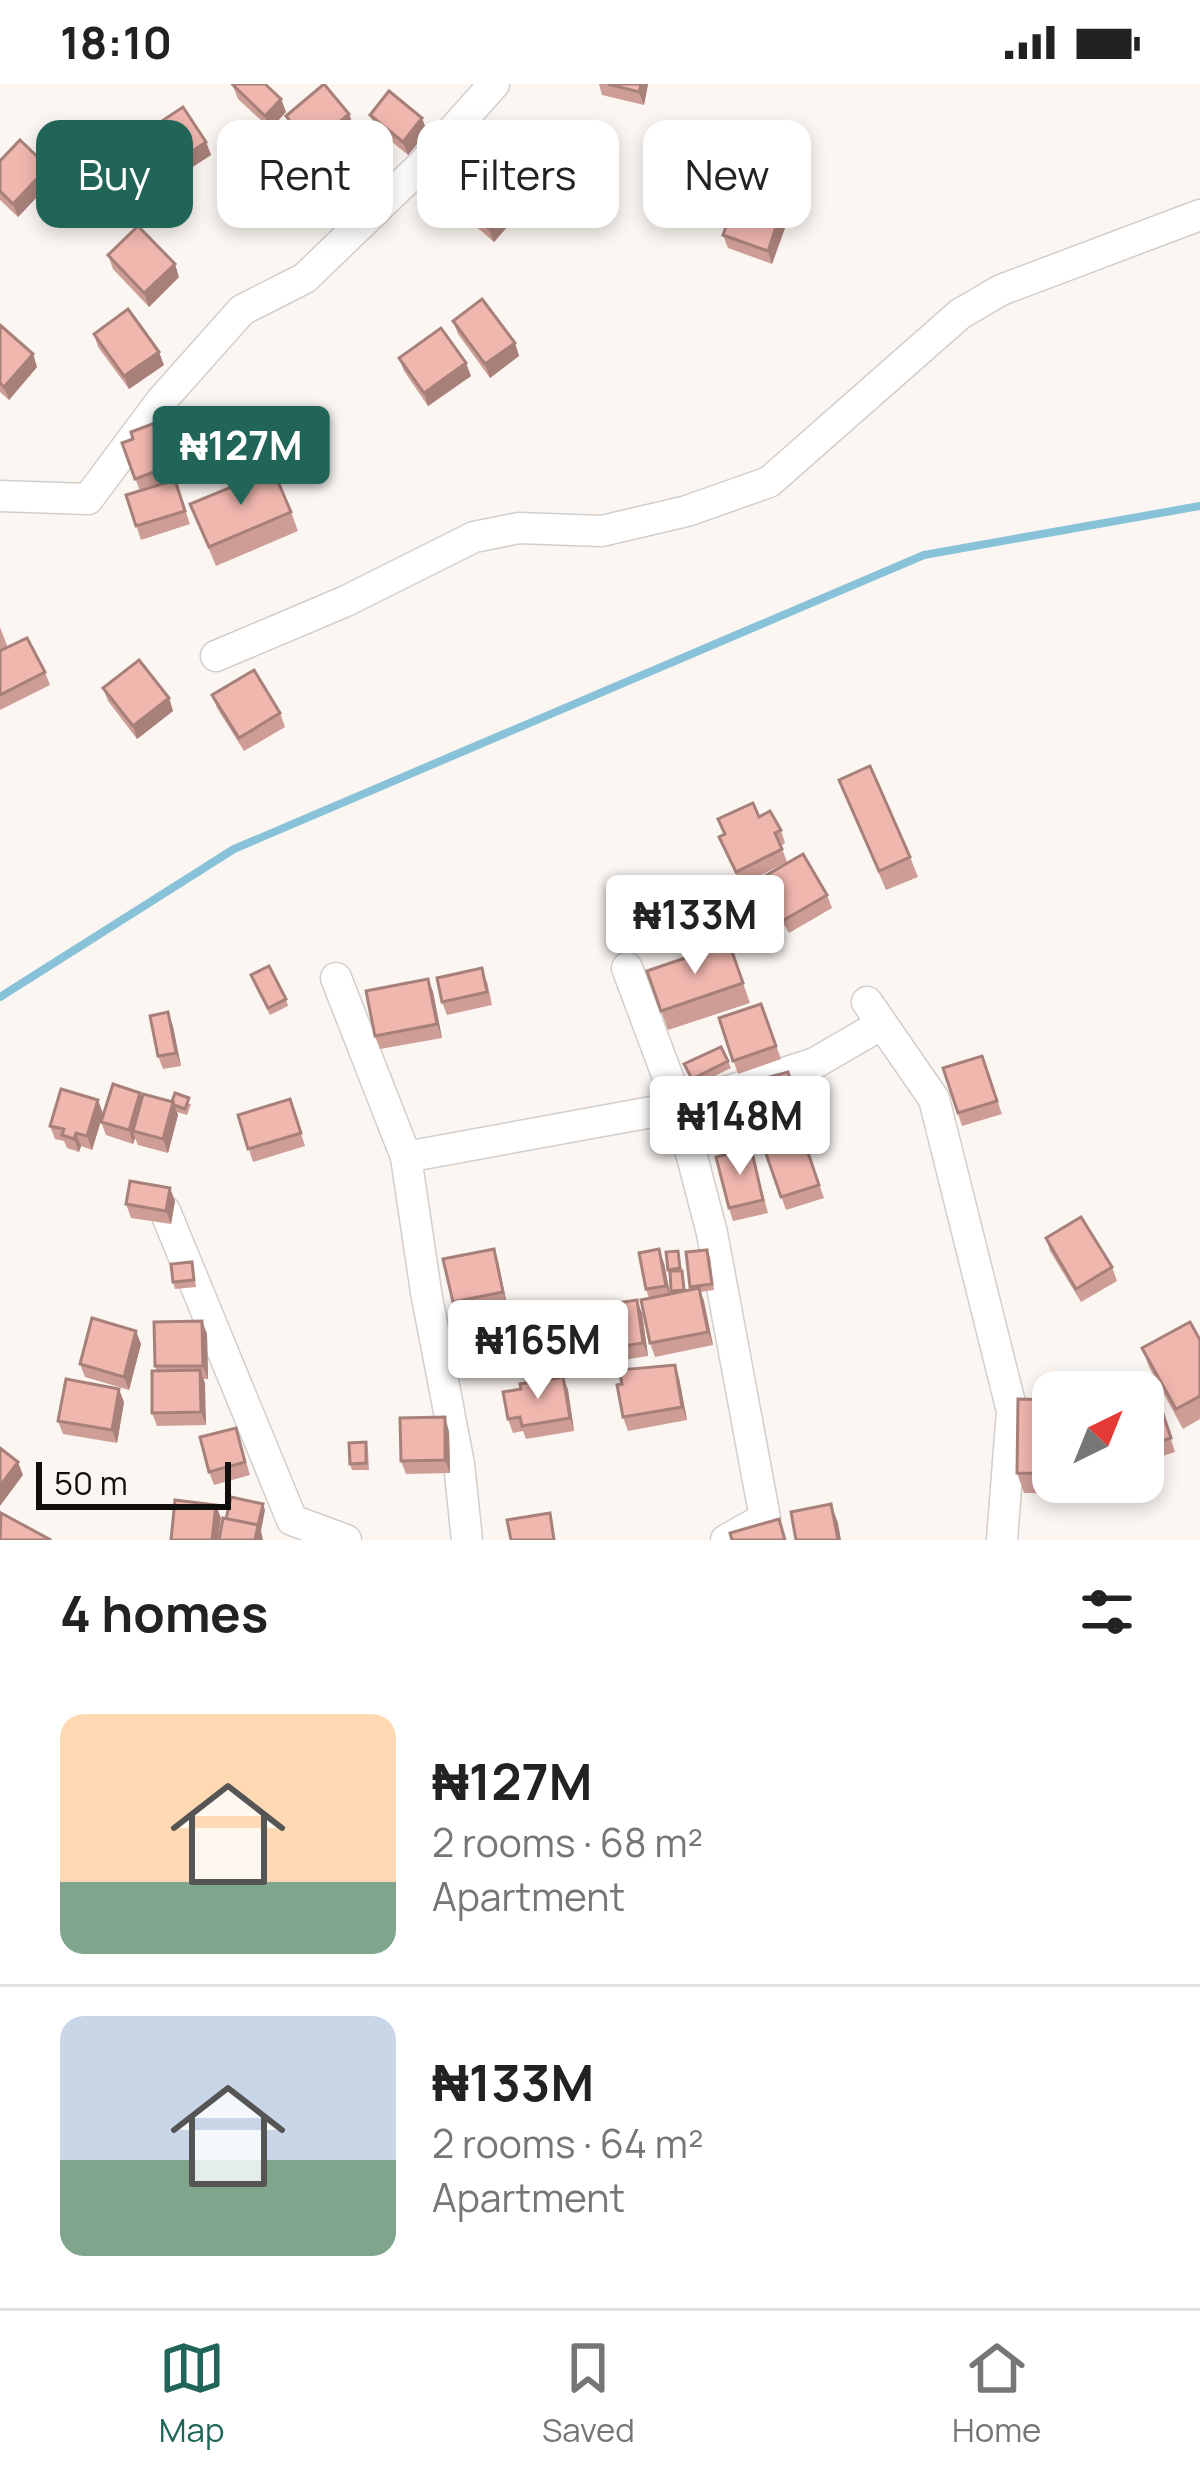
<!DOCTYPE html>
<html lang="en">
<head>
<meta charset="utf-8">
<style>
  body { margin:0; font-family:Manrope,sans-serif; background:#f2f2f2; color:#222; height:100vh; display:flex; flex-direction:column; font-size:45px; white-space:nowrap }
  * { box-sizing:border-box; margin:0 }
  p { font-size:39px; color:#767676 }
  .icon { flex:none; width:66px; height:66px; fill:none; stroke:currentColor; stroke-width:2; stroke-linecap:round; stroke-linejoin:round }
  .map { position:relative; height:1456px; overflow:hidden }
  .panel { display:flex; flex-direction:column; background:#fff; flex:1 }
  .panel>* { flex:none }
  .guide { position:absolute; left:36px; top:36px; width:1128px; height:108px; display:flex; gap:24px }
  .needle { width:78px; rotate:43deg }
  .tools { position:absolute; left:1032px; top:1287px; display:grid; gap:24px }
  .tools a { display:grid; place-items:center; width:132px; height:132px; border-radius:24px; background:#fff; box-shadow:0 6px 18px #0003; font-size:60px }
  .scale { position:absolute; left:36px; bottom:30px; width:195px; box-sizing:border-box; padding-left:12px; border:6px solid #110f0e; border-top:0; font-size:33px; line-height:42px; white-space:nowrap; color:#110f0e; -webkit-text-stroke:9px #fbf6f2; paint-order:stroke }
  .price { position:absolute; translate:-50% -102px; padding:0 27px; border-radius:12px; background:#fff; color:#222; font-size:39px; line-height:78px; filter:drop-shadow(0 3px 6px #0008) }
  .price::after { content:''; position:absolute; left:50%; top:72px; width:36px; height:27px; margin-left:-18px; background:inherit; clip-path:polygon(0 0,100% 0,50% 100%) }
  .price.current { background:#206557; color:#fff }
  ul { padding:0; list-style:none }
  li { display:flex; align-items:center; gap:36px; height:300px; padding:0 60px }
  li+li { border-top:3px solid #e0e0e0 }
  li span { display:grid; place-items:center; flex:none; width:336px; height:240px; border-radius:24px; color:#555 }
  li>.icon { margin-inline-start:auto }
  span .icon { width:144px; height:144px; fill:#fffc; stroke-width:1 }
  li b { font-size:51px }
  h2 { display:flex; justify-content:space-between; align-items:center; height:144px; padding:0 60px; font-size:51px }
  .chip { padding:0 42px; border-radius:24px; background:#fff; box-shadow:0 6px 18px #0003; font-size:42px; line-height:108px }
  .chip.current { background:#206557; color:#fff }
  .status { display:flex; justify-content:space-between; align-items:center; height:84px; padding:0 60px; background:#fff; direction:ltr }
  .status svg { height:33px; fill:currentColor }
  .menu { display:flex; justify-content:space-around; align-items:center; height:168px; border-top:3px solid #e0e0e0; background:#fff; font-size:33px; color:#767676 }
  .menu a { display:grid; justify-items:center; gap:6px }
  .menu .current { color:#206557 }
  .map>svg:first-child { display:block }
</style>
</head>
<body>
<div class="status"><b>18:10</b><svg viewBox="0 0 49 12"><path d="M0 12V9h3v3zM5 12V6h3v6zM10 12V3h3v9zM15 12V0h3v12zM26 1h20v11H26zM47 4h2v5h-2z"/></svg></div>
<div class="map">
<svg width="1200" height="1456" viewBox="0 0 1200 1456">
  <rect width="100%" height="100%" fill="#fbf6f2"/>
  <g fill="none" stroke-linecap="round" stroke-linejoin="round">
    <path stroke="#87c2d8" stroke-width="8" d="M 0,913 L 234,765 L 924,471 L 1200,422"/>
    <g stroke="#d3ceca" stroke-width="33">
      <g id="minor">
        <path d="M 0,412 L 88,415 L 161,317 L 242,226 L 305,194 L 422,81 L 494,0"/>
        <path d="M 216,572 L 346,517 L 474,453 L 519,444 L 602,447 L 687,427 L 769,398 L 960,230 L 1001,206 L 1200,131"/>
        <path d="M 627,884 L 679,1023 L 712,1149 L 765,1434 L 726,1456"/>
        <path d="M 336,894 L 406,1073 L 426,1208 L 459,1380 L 467,1456"/>
        <path d="M 867,918 L 934,1015 L 1012,1327 L 1002,1456"/>
        <path d="M 406,1073 L 679,1023 L 815,979 L 882,940"/>
        <path d="M 165,1127 L 292,1436 L 346,1456"/>
      </g>
    </g>
    <use href="#minor" stroke="#fff" stroke-width="30"/>
  </g>
  <g fill="#ce9d96">
    <path d="M 599,0 L 648,0 L 644,21 L 602,11 Z"/>
    <path d="M 233,2 L 281,15 L 286,28 L 277,38 L 302,66 L 306,79 L 282,101 L 253,70 L 249,57 L 266,41 L 238,15 Z"/>
    <path d="M 370,31 L 422,34 L 427,48 L 408,71 L 375,44 Z"/>
    <path d="M 286,32 L 354,43 L 315,76 L 290,46 Z"/>
    <path d="M 141,51 L 206,58 L 211,71 L 168,99 L 145,64 Z"/>
    <path d="M 0,77 L 53,96 L 18,133 L 0,116 Z"/>
    <path d="M 519,111 L 524,124 L 494,158 L 458,127 L 453,114 Z"/>
    <path d="M 781,128 L 786,141 L 772,180 L 728,164 L 723,151 Z"/>
    <path d="M 108,171 L 179,193 L 149,223 L 113,185 Z"/>
    <path d="M 453,237 L 515,259 L 519,272 L 490,294 L 458,250 Z"/>
    <path d="M 0,241 L 33,270 L 37,283 L 9,316 L 0,308 Z"/>
    <path d="M 94,250 L 164,281 L 129,305 L 98,263 Z"/>
    <path d="M 399,274 L 471,292 L 428,322 L 404,287 Z"/>
    <path d="M 155,339 L 190,440 L 141,456 L 126,411 L 140,407 L 122,359 L 133,355 Z"/>
    <path d="M 190,420 L 291,428 L 298,447 L 216,482 Z"/>
    <path d="M 0,543 L 8,564 L 45,588 L 50,601 L 0,626 Z"/>
    <path d="M 103,604 L 169,614 L 173,627 L 137,655 L 108,617 Z"/>
    <path d="M 212,611 L 280,629 L 285,643 L 244,667 L 217,624 Z"/>
    <path d="M 839,696 L 910,773 L 918,793 L 886,806 Z"/>
    <path d="M 718,735 L 781,746 L 785,759 L 781,762 L 787,778 L 741,801 L 719,753 L 724,751 Z"/>
    <path d="M 760,795 L 827,811 L 832,824 L 789,849 L 765,808 Z"/>
    <path d="M 729,859 L 750,919 L 668,946 L 661,927 Z"/>
    <path d="M 428,895 L 433,908 L 442,954 L 380,965 L 375,952 Z"/>
    <path d="M 487,897 L 492,921 L 447,931 L 442,918 Z"/>
    <path d="M 253,898 L 286,915 L 288,922 L 270,931 Z"/>
    <path d="M 761,920 L 781,975 L 738,990 L 719,934 Z"/>
    <path d="M 168,928 L 181,982 L 163,985 L 158,972 Z"/>
    <path d="M 982,972 L 1002,1030 L 962,1042 L 943,984 Z"/>
    <path d="M 728,977 L 731,984 L 694,1002 L 684,980 Z"/>
    <path d="M 793,1001 L 806,1046 L 761,1059 L 756,1045 Z"/>
    <path d="M 140,1009 L 142,1013 L 191,1020 L 187,1031 L 177,1028 L 178,1031 L 168,1069 L 138,1061 L 135,1054 L 133,1060 L 106,1051 L 101,1038 Z"/>
    <path d="M 290,1015 L 305,1062 L 253,1078 L 238,1031 Z"/>
    <path d="M 98,1016 L 103,1030 L 92,1066 L 81,1062 L 79,1068 L 67,1064 L 64,1057 L 55,1055 L 50,1042 Z"/>
    <path d="M 801,1048 L 824,1114 L 786,1126 L 763,1061 Z"/>
    <path d="M 751,1064 L 768,1129 L 733,1137 L 729,1124 Z"/>
    <path d="M 175,1117 L 171,1140 L 131,1134 L 126,1120 Z"/>
    <path d="M 1046,1154 L 1112,1183 L 1117,1197 L 1081,1218 L 1050,1167 Z"/>
    <path d="M 678,1167 L 686,1207 L 691,1205 L 690,1203 L 710,1172 L 714,1206 L 700,1208 L 713,1261 L 655,1273 L 650,1259 L 649,1214 L 646,1205 L 664,1179 L 670,1210 L 672,1209 L 668,1186 Z"/>
    <path d="M 192,1178 L 196,1203 L 175,1205 L 173,1198 Z"/>
    <path d="M 498,1178 L 507,1221 L 457,1232 L 453,1218 Z"/>
    <path d="M 642,1229 L 648,1272 L 597,1280 L 592,1267 Z"/>
    <path d="M 202,1237 L 207,1250 L 208,1295 L 203,1295 L 206,1341 L 157,1342 L 152,1329 L 157,1287 L 155,1282 Z"/>
    <path d="M 1200,1256 L 1200,1335 L 1183,1345 L 1149,1283 L 1142,1264 Z"/>
    <path d="M 141,1260 L 129,1306 L 85,1293 L 80,1280 Z"/>
    <path d="M 675,1281 L 679,1294 L 687,1336 L 628,1347 L 623,1333 Z"/>
    <path d="M 563,1293 L 568,1306 L 574,1347 L 526,1355 L 523,1347 L 513,1349 L 508,1335 L 521,1305 Z"/>
    <path d="M 1152,1297 L 1175,1368 L 1143,1378 L 1143,1308 Z"/>
    <path d="M 1053,1316 L 1053,1398 L 1073,1398 L 1073,1410 L 1024,1409 L 1017,1389 Z"/>
    <path d="M 124,1318 L 117,1359 L 63,1350 L 58,1337 Z"/>
    <path d="M 236,1344 L 250,1391 L 214,1401 L 209,1388 Z"/>
    <path d="M 449,1347 L 450,1389 L 406,1390 L 401,1377 Z"/>
    <path d="M 366,1358 L 368,1365 L 369,1386 L 352,1386 L 350,1380 Z"/>
  </g>
  <g fill="#a8807a">
    <path d="M 641,0 L 648,0 L 644,21 L 639,8 Z"/>
    <path d="M 281,15 L 286,28 L 270,45 L 265,32 Z"/>
    <path d="M 349,30 L 354,43 L 315,76 L 310,63 Z"/>
    <path d="M 422,34 L 427,48 L 408,71 L 403,58 Z"/>
    <path d="M 206,58 L 211,71 L 168,99 L 164,86 Z"/>
    <path d="M 302,66 L 306,79 L 282,101 L 277,88 Z"/>
    <path d="M 48,83 L 53,96 L 18,133 L 13,120 Z"/>
    <path d="M 519,111 L 524,124 L 494,158 L 489,145 Z"/>
    <path d="M 781,128 L 786,141 L 772,180 L 768,167 Z"/>
    <path d="M 175,180 L 179,193 L 149,223 L 144,209 Z"/>
    <path d="M 515,259 L 519,272 L 490,294 L 485,280 Z"/>
    <path d="M 159,268 L 164,281 L 129,305 L 124,292 Z"/>
    <path d="M 33,270 L 37,283 L 9,316 L 4,303 Z"/>
    <path d="M 466,279 L 471,292 L 428,322 L 424,309 Z"/>
    <path d="M 169,614 L 173,627 L 137,655 L 133,642 Z"/>
    <path d="M 428,895 L 433,908 L 442,954 L 437,940 Z"/>
    <path d="M 168,928 L 173,942 L 181,982 L 176,969 Z"/>
    <path d="M 140,1009 L 145,1022 L 133,1047 L 135,1054 L 133,1060 L 129,1046 Z"/>
    <path d="M 98,1016 L 103,1030 L 92,1066 L 87,1052 Z"/>
    <path d="M 173,1018 L 178,1031 L 168,1069 L 163,1055 Z"/>
    <path d="M 76,1049 L 81,1062 L 79,1068 L 74,1055 Z"/>
    <path d="M 170,1104 L 175,1117 L 171,1140 L 166,1127 Z"/>
    <path d="M 494,1165 L 498,1178 L 507,1221 L 503,1208 Z"/>
    <path d="M 659,1165 L 664,1179 L 671,1215 L 666,1202 Z"/>
    <path d="M 699,1204 L 704,1217 L 713,1261 L 708,1248 Z"/>
    <path d="M 637,1216 L 642,1229 L 648,1272 L 643,1259 Z"/>
    <path d="M 202,1237 L 207,1250 L 208,1295 L 203,1282 Z"/>
    <path d="M 136,1247 L 141,1260 L 129,1306 L 124,1293 Z"/>
    <path d="M 675,1281 L 679,1294 L 687,1336 L 682,1323 Z"/>
    <path d="M 200,1286 L 205,1299 L 206,1341 L 201,1328 Z"/>
    <path d="M 563,1293 L 568,1306 L 574,1347 L 570,1334 Z"/>
    <path d="M 119,1305 L 124,1318 L 117,1359 L 112,1346 Z"/>
    <path d="M 445,1333 L 449,1347 L 450,1389 L 445,1376 Z"/>
    <path d="M 18,1378 L 23,1391 L 0,1422 L 0,1402 Z"/>
    <path d="M 263,1420 L 265,1426 L 261,1447 L 263,1456 L 255,1456 Z"/>
    <path d="M 831,1420 L 838,1439 L 841,1456 L 838,1456 Z"/>
    <path d="M 216,1421 L 221,1434 L 218,1456 L 212,1456 Z"/>
  </g>
  <g fill="#f0b7af" stroke="#a8807a" stroke-width="3">
    <path d="M 235,0 L 265,0 L 281,15 L 265,32 L 233,1 Z"/>
    <path d="M 324,0 L 349,30 L 310,63 L 286,32 Z"/>
    <path d="M 608,0 L 641,0 L 639,8 Z"/>
    <path d="M 389,7 L 422,34 L 403,58 L 370,31 Z"/>
    <path d="M 183,23 L 206,58 L 164,86 L 141,51 Z"/>
    <path d="M 274,34 L 302,66 L 277,88 L 249,57 Z"/>
    <path d="M 20,56 L 48,83 L 13,120 L 0,107 L 0,77 Z"/>
    <path d="M 483,80 L 519,111 L 489,145 L 453,114 Z"/>
    <path d="M 737,112 L 781,128 L 768,167 L 723,151 Z"/>
    <path d="M 138,142 L 175,180 L 144,209 L 108,171 Z"/>
    <path d="M 482,215 L 515,259 L 485,280 L 453,237 Z"/>
    <path d="M 128,225 L 159,268 L 124,292 L 94,250 Z"/>
    <path d="M 0,241 L 33,270 L 4,303 L 0,299 Z"/>
    <path d="M 441,244 L 466,279 L 424,309 L 399,274 Z"/>
    <path d="M 155,339 L 170,382 L 135,395 L 122,359 L 133,355 L 131,348 Z"/>
    <path d="M 273,386 L 291,428 L 209,463 L 190,420 Z"/>
    <path d="M 175,396 L 185,427 L 136,442 L 126,411 Z"/>
    <path d="M 27,554 L 45,588 L 0,611 L 0,567 Z"/>
    <path d="M 139,576 L 169,614 L 133,642 L 103,604 Z"/>
    <path d="M 254,586 L 280,629 L 239,654 L 212,611 Z"/>
    <path d="M 870,682 L 910,773 L 879,787 L 839,696 Z"/>
    <path d="M 753,719 L 759,733 L 770,727 L 781,746 L 775,749 L 782,765 L 736,788 L 719,753 L 725,750 L 718,735 Z"/>
    <path d="M 803,770 L 827,811 L 784,836 L 760,795 Z"/>
    <path d="M 729,859 L 743,899 L 661,927 L 647,887 Z"/>
    <path d="M 269,882 L 286,915 L 268,924 L 251,891 Z"/>
    <path d="M 482,884 L 487,908 L 442,918 L 437,894 Z"/>
    <path d="M 428,895 L 437,940 L 375,952 L 366,907 Z"/>
    <path d="M 761,920 L 776,962 L 733,977 L 719,934 Z"/>
    <path d="M 168,928 L 176,969 L 158,972 L 150,932 Z"/>
    <path d="M 721,963 L 728,977 L 692,995 L 684,980 Z"/>
    <path d="M 982,972 L 997,1017 L 958,1029 L 943,984 Z"/>
    <path d="M 788,988 L 801,1033 L 756,1045 L 743,1000 Z"/>
    <path d="M 113,1000 L 140,1009 L 129,1046 L 101,1038 Z"/>
    <path d="M 61,1005 L 98,1016 L 87,1052 L 76,1049 L 74,1055 L 62,1051 L 64,1045 L 50,1042 Z"/>
    <path d="M 175,1009 L 189,1014 L 185,1025 L 174,1021 L 173,1018 L 171,1020 Z"/>
    <path d="M 143,1010 L 173,1018 L 163,1055 L 133,1047 Z"/>
    <path d="M 290,1015 L 301,1049 L 248,1065 L 238,1031 Z"/>
    <path d="M 801,1048 L 819,1101 L 781,1113 L 763,1061 Z"/>
    <path d="M 751,1064 L 763,1116 L 729,1124 L 716,1073 Z"/>
    <path d="M 130,1097 L 170,1104 L 166,1127 L 126,1120 Z"/>
    <path d="M 1081,1133 L 1112,1183 L 1076,1205 L 1046,1154 Z"/>
    <path d="M 494,1165 L 503,1208 L 453,1218 L 443,1175 Z"/>
    <path d="M 659,1165 L 666,1202 L 646,1205 L 639,1169 Z"/>
    <path d="M 707,1166 L 712,1200 L 690,1203 L 686,1168 Z"/>
    <path d="M 678,1167 L 680,1184 L 668,1186 L 666,1168 Z"/>
    <path d="M 192,1178 L 194,1196 L 173,1198 L 171,1180 Z"/>
    <path d="M 670,1187 L 682,1187 L 684,1206 L 671,1207 Z"/>
    <path d="M 699,1204 L 708,1248 L 650,1259 L 641,1216 Z"/>
    <path d="M 637,1216 L 643,1259 L 592,1267 L 585,1224 Z"/>
    <path d="M 92,1234 L 136,1247 L 124,1293 L 80,1280 Z"/>
    <path d="M 202,1237 L 203,1282 L 155,1282 L 154,1238 Z"/>
    <path d="M 1190,1238 L 1200,1256 L 1200,1312 L 1176,1325 L 1142,1264 Z"/>
    <path d="M 675,1281 L 682,1323 L 623,1333 L 617,1301 L 622,1300 L 619,1286 Z"/>
    <path d="M 200,1286 L 201,1328 L 152,1329 L 152,1287 Z"/>
    <path d="M 563,1293 L 570,1334 L 522,1342 L 520,1333 L 508,1335 L 503,1308 L 521,1305 L 520,1300 Z"/>
    <path d="M 66,1295 L 119,1305 L 112,1346 L 58,1337 Z"/>
    <path d="M 1152,1297 L 1171,1354 L 1143,1363 L 1143,1308 L 1117,1308 Z"/>
    <path d="M 1018,1315 L 1053,1316 L 1053,1390 L 1017,1389 Z"/>
    <path d="M 445,1333 L 445,1376 L 401,1377 L 400,1334 Z"/>
    <path d="M 236,1344 L 245,1378 L 209,1388 L 200,1353 Z"/>
    <path d="M 366,1358 L 366,1379 L 350,1380 L 349,1359 Z"/>
    <path d="M 0,1364 L 18,1378 L 0,1402 Z"/>
    <path d="M 231,1413 L 263,1420 L 258,1441 L 226,1435 Z"/>
    <path d="M 175,1416 L 216,1421 L 212,1456 L 171,1456 Z"/>
    <path d="M 831,1420 L 838,1456 L 796,1456 L 791,1428 Z"/>
    <path d="M 1,1429 L 51,1456 L 0,1456 Z"/>
    <path d="M 550,1429 L 554,1456 L 511,1456 L 507,1436 Z"/>
    <path d="M 223,1434 L 258,1441 L 255,1456 L 219,1456 Z"/>
    <path d="M 779,1435 L 785,1456 L 732,1456 L 730,1449 Z"/>
  </g>
</svg>
<div class="tools">
<a><svg class="needle" viewBox="-14 -14 28 28"><path d="M0-13l5 13h-10z" fill="#e53935"/><path d="M0 13l5-13h-10z" fill="#767676"/></svg></a>
</div>
<div class="scale">50 m</div>
<b class="price current" style="left:241px;top:424px">₦127M</b>
<b class="price" style="left:695px;top:893px">₦133M</b>
<b class="price" style="left:740px;top:1094px">₦148M</b>
<b class="price" style="left:538px;top:1318px">₦165M</b>
<div class="guide">
<a class="chip current">Buy</a>
<a class="chip">Rent</a>
<a class="chip">Filters</a>
<a class="chip">New</a>
</div>
</div>
<section class="panel">
<h2>4 homes<svg class="icon" aria-label="filters" viewBox="0 0 24 24"><path d="M4 7h16M4 17h16"/><circle cx="9" cy="7" r="2"/><circle cx="15" cy="17" r="2"/></svg></h2>
<ul>
<li><span style="background:linear-gradient(#ffd9b3 70%,#7fa58c 0)"><svg class="icon" aria-label="home" viewBox="0 0 24 24"><path d="M3 11l9-7 9 7M6 9v11h12V9"/></svg></span><div><b>₦127M</b><p>2 rooms · 68 m²</p><p>Apartment</p></div></li>
<li><span style="background:linear-gradient(#c9d6e8 60%,#7fa58c 0)"><svg class="icon" aria-label="home" viewBox="0 0 24 24"><path d="M3 11l9-7 9 7M6 9v11h12V9"/></svg></span><div><b>₦133M</b><p>2 rooms · 64 m²</p><p>Apartment</p></div></li>
</ul>
</section>
<nav class="menu">
<a class="current"><svg class="icon" aria-label="map" viewBox="0 0 24 24"><path d="M3 6l6-2 6 2 6-2v14l-6 2-6-2-6 2zM9 4v14M15 6v14"/></svg>Map</a>
<a><svg class="icon" aria-label="saved" viewBox="0 0 24 24"><path d="M7 4h10v16l-5-4-5 4z"/></svg>Saved</a>
<a><svg class="icon" aria-label="home" viewBox="0 0 24 24"><path d="M3 11l9-7 9 7M6 9v11h12V9"/></svg>Home</a>
</nav>
</body>
</html>
